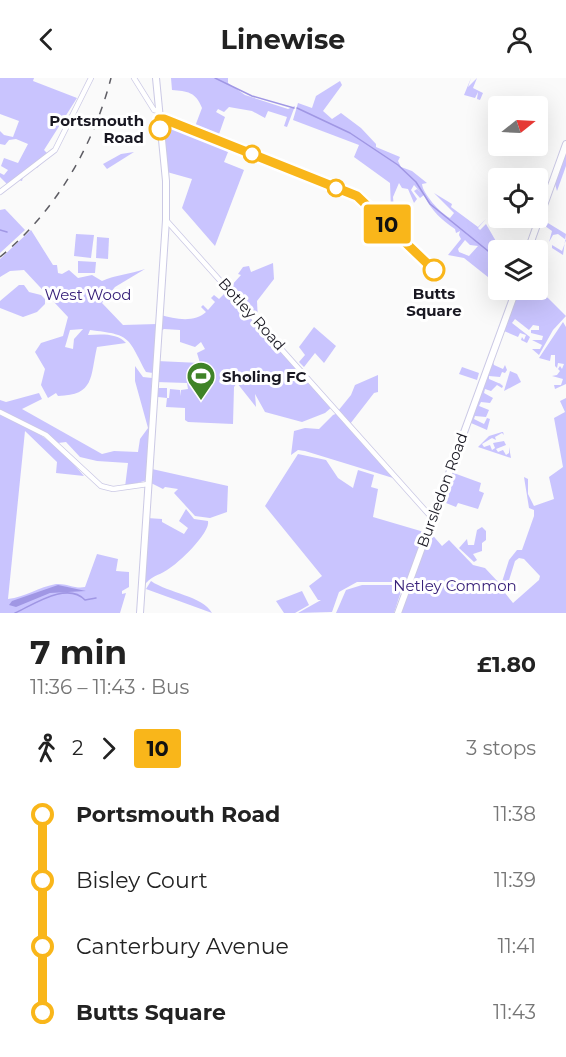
<!DOCTYPE html>
<html lang="en">
<head>
<meta charset="utf-8">
<style>
  :root { --surface:#fff; --page:#f6f6f6; --text:#222; --muted:#767676 }
  body { margin:0; font-family:Montserrat,sans-serif; background:var(--page); color:var(--text); height:100vh; display:flex; flex-direction:column; font-size:22px; white-space:nowrap }
  * { box-sizing:border-box; margin:0 }
  p { font-size:20px; color:var(--muted) }
  .icon { flex:none; width:33px; height:33px; fill:none; stroke:currentColor; stroke-width:2; stroke-linecap:round; stroke-linejoin:round }
  .map { position:relative; height:535px; overflow:hidden }
  .panel { display:flex; flex-direction:column; background:var(--surface); flex:1 }
  .panel>* { flex:none }
  .badge { padding:0 12px; border-radius:4px; font-size:21px; line-height:39px }
  .needle { width:39px; rotate:72deg }
  .tools { position:absolute; left:488px; top:18px; display:grid; gap:12px }
  .tools a { display:grid; place-items:center; width:60px; height:60px; border-radius:6px; background:var(--surface); box-shadow:0 6px 24px #0002; font-size:30px }
  .map>.badge { position:absolute; translate:-50% -50%; box-shadow:0 0 0 3px #fff }
  .legs { display:flex; align-items:center; gap:9px; height:66px; padding:0 30px; font-size:20px }
  .legs p { margin-inline-start:auto }
  .summary { display:flex; align-items:center; justify-content:space-between; height:102px; padding:0 30px }
  h1 { font-size:33px; font-weight:700; line-height:45px }
  ul { padding:0 30px; list-style:none }
  li { display:flex; align-items:center; gap:21px; height:66px; font-size:22px }
  li i { display:grid; place-items:center; width:9px; height:100%; margin:0 8px; background:currentColor }
  li i::after { content:''; width:15px; height:15px; margin:-8px; border:4px solid; border-radius:50%; background:var(--surface) }
  li p { margin-inline-start:auto }
  li:first-child i { background:linear-gradient(#0000 50%,currentColor 0) }
  li:last-child i { background:linear-gradient(currentColor 50%,#0000 0) }
  header { display:flex; justify-content:space-between; align-items:center; height:78px; padding:0 30px; background:var(--surface); font-size:27px; font-weight:700 }
  .map>svg:first-child { display:block }
  .green { fill:#c9c4fe; fill-rule:evenodd }
  .water { fill:#a097e4 }
  .lines { fill:none; stroke-linecap:round; stroke-linejoin:round }
  .stream { stroke:#a097e4; stroke-width:1.5 }
  .secondary-casing { stroke:#cbc9e5; stroke-width:6 }
  .primary-casing { stroke:#cbc9e5; stroke-width:8 }
  .secondary { stroke:#fff; stroke-width:4.5 }
  .primary { stroke:#fff; stroke-width:6 }
  .rail { stroke:#5e5d64; stroke-width:1.5; stroke-dasharray:8 8; stroke-linecap:butt }
  .line-1-casing { stroke:#fff; stroke-width:14 }
  .line-1 { stroke:#f9b61a; stroke-width:9 }
  .stop-1-dot { fill:#fff; stroke:#f9b61a; stroke-width:3 }
  .labels { text-anchor:middle; dominant-baseline:central; stroke-width:6; stroke-linejoin:round; paint-order:stroke }
  .stop-label { font-size:15px; font-weight:bold; fill:#191822; stroke:#fff; text-anchor:end }
  .park-label { font-size:15px; fill:#382179; stroke:#fff }
  .street-label { font-size:15px; fill:#191822; stroke:#fff }
  .poi-label { font-size:15px; font-weight:bold; fill:#191822; stroke:#fff; text-anchor:start }
</style>
</head>
<body>
<header><svg class="icon" aria-label="back" viewBox="0 0 24 24"><path d="M15 5l-7 7 7 7"/></svg>Linewise<svg class="icon" aria-label="person" viewBox="0 0 24 24"><circle cx="12" cy="8" r="4"/><path d="M4 21q1-7 8-7t8 7"/></svg></header>
<div class="map">
<svg width="566" height="535" viewBox="0 0 566 535">
  <rect width="100%" height="100%" fill="#fafafa"/>
  <g class="green">
    <path d="M 0,0 L 34,0 L 33,3 L 77,20 L 44,72 L 49,77 L 37,90 L 35,88 L 21,99 L 23,99 L 22,103 L 16,101 L 7,106 L 0,99 L 0,95 L 4,97 L 8,92 L 1,88 L 4,80 L 18,85 L 28,66 L 16,61 L 9,62 L 5,67 L 0,66 L 0,53 L 4,57 L 13,59 L 19,43 L 0,36 Z"/>
    <path d="M 171,0 L 228,0 L 228,5 L 245,17 L 288,31 L 295,28 L 287,49 L 284,48 L 287,39 L 268,33 L 265,40 L 252,33 L 229,29 L 224,34 L 218,31 L 216,34 L 225,39 L 218,59 L 233,66 L 231,67 L 194,51 L 202,30 C 196,14 187,13 172,12 Z"/>
    <path d="M 471,0 L 468,9 L 477,0 L 473,10 L 483,15 L 480,22 L 477,21 L 478,14 L 475,20 L 464,17 Z"/>
    <path d="M 340,3 L 342,7 L 323,33 L 332,41 L 341,35 L 361,50 L 376,66 L 376,69 L 400,79 L 398,83 L 401,89 L 412,93 L 427,105 L 422,106 C 423,116 440,135 450,140 L 454,135 L 434,115 L 452,126 L 451,129 L 478,149 L 486,141 L 478,150 L 480,152 L 486,146 L 501,172 L 498,172 L 498,207 L 464,180 L 448,177 L 461,161 L 459,157 L 460,153 L 456,155 L 455,151 C 442,142 432,134 424,117 L 420,120 L 414,113 L 417,111 L 421,115 L 414,107 L 411,112 L 417,121 L 414,125 L 408,111 L 402,110 L 399,105 L 393,119 L 394,131 L 391,132 L 390,105 L 354,79 L 359,67 L 293,42 L 298,25 L 312,30 L 316,18 ZM 465,162 L 470,167 L 478,168 L 469,178 L 459,174 L 458,171 Z"/>
    <path d="M 163,44 L 230,69 L 224,84 L 244,92 L 215,168 L 182,130 L 192,101 L 167,94 Z"/>
    <path d="M 566,73 L 566,88 L 557,113 L 555,106 Z"/>
    <path d="M 134,74 L 107,91 L 103,86 L 121,76 Z"/>
    <path d="M 5,131 L 25,152 L 0,175 L 0,132 Z"/>
    <path d="M 543,142 L 566,156 L 563,177 L 552,170 L 552,167 L 562,173 L 566,162 L 558,156 L 553,157 L 549,164 L 552,153 L 541,145 Z"/>
    <path d="M 31,152 L 53,187 L 57,187 L 58,195 L 62,196 L 69,192 L 78,200 L 92,197 L 102,203 C 115,197 130,196 145,191 L 115,209 L 102,225 L 123,247 L 157,246 L 153,295 L 146,294 C 127,258 131,257 90,252 L 88,257 C 101,256 118,255 126,265 L 97,269 C 90,299 95,317 58,318 L 56,315 L 48,320 L 41,307 L 45,291 L 35,274 L 41,265 L 63,258 L 68,239 L 24,192 L 10,193 L 0,199 L 0,181 ZM 83,251 L 74,261 L 73,271 L 65,269 L 70,252 Z"/>
    <path d="M 76,156 L 94,157 L 91,180 L 74,178 Z"/>
    <path d="M 97,159 L 109,160 L 108,181 L 96,180 Z"/>
    <path d="M 78,183 L 96,184 L 95,195 L 78,195 Z"/>
    <path d="M 273,185 L 274,201 L 257,223 L 258,244 L 332,329 L 325,335 L 302,344 L 265,334 L 255,316 L 256,329 L 237,305 L 234,309 L 233,346 L 188,344 L 185,342 L 185,330 L 166,329 L 167,320 L 158,319 L 158,310 L 167,310 L 167,320 L 169,320 L 170,311 L 180,312 L 180,318 L 181,312 L 188,311 L 187,305 L 156,304 L 157,283 L 200,285 L 197,275 L 205,271 L 201,264 L 195,269 L 180,264 L 180,252 L 164,251 L 159,254 L 161,237 C 174,241 195,245 206,234 L 201,229 L 203,227 L 208,232 L 215,224 L 211,220 L 214,217 L 219,221 L 226,214 L 212,197 L 226,208 L 231,208 L 241,197 L 238,196 L 243,189 L 249,188 L 251,194 Z"/>
    <path d="M 19,207 L 24,207 L 29,214 L 41,217 L 45,221 L 45,226 L 37,234 L 23,239 L 0,230 L 0,223 Z"/>
    <path d="M 519,212 L 531,212 L 529,218 L 532,219 L 535,214 L 548,220 L 566,238 L 553,252 L 539,277 L 532,271 L 540,271 L 542,267 L 532,262 L 542,262 L 543,258 L 531,255 L 531,252 L 539,252 L 539,248 L 533,247 L 529,252 L 515,241 L 512,245 L 530,259 L 527,265 L 521,262 L 522,259 L 524,262 L 526,257 L 520,255 L 518,259 L 504,253 Z"/>
    <path d="M 563,244 L 566,249 L 566,306 L 555,311 L 554,307 L 561,307 L 563,301 L 552,298 L 557,297 L 560,293 L 558,291 L 560,288 L 562,291 L 564,286 L 558,285 L 557,290 L 555,288 L 555,277 L 551,277 L 550,283 L 539,280 Z"/>
    <path d="M 314,249 L 336,268 L 324,285 L 315,275 L 304,289 L 299,284 L 305,277 L 299,269 Z"/>
    <path d="M 493,284 L 494,287 L 503,291 L 505,287 L 507,292 L 505,295 L 502,294 L 500,299 L 489,298 L 489,301 L 503,307 L 499,305 L 503,308 L 502,310 L 497,307 L 491,313 L 485,311 L 484,315 L 493,320 L 490,325 L 481,324 L 479,328 L 489,332 L 486,339 L 475,338 L 474,341 L 484,346 L 487,340 L 490,341 L 487,352 L 471,345 Z"/>
    <path d="M 135,288 L 143,299 L 152,300 L 147,402 L 125,409 L 128,385 L 97,383 L 80,379 L 66,364 L 58,365 L 41,352 L 0,332 L 0,322 L 6,324 L 39,315 L 42,321 L 22,331 L 102,376 L 114,373 L 138,374 L 140,361 L 148,350 L 135,303 Z"/>
    <path d="M 462,289 L 479,295 L 477,302 L 459,296 Z"/>
    <path d="M 510,293 L 517,296 L 521,304 L 504,313 Z"/>
    <path d="M 378,297 L 378,314 L 374,315 L 350,346 L 338,333 L 351,317 L 355,307 Z"/>
    <path d="M 566,320 L 566,535 L 401,535 L 429,453 L 442,468 L 449,462 L 473,487 L 485,490 L 501,507 L 509,482 L 517,472 L 522,472 L 534,438 L 534,432 L 529,430 L 524,399 L 528,401 L 528,416 L 534,428 L 554,421 L 549,399 L 563,389 L 554,340 L 565,334 L 560,323 ZM 519,480 L 524,481 L 540,498 L 539,502 L 513,525 L 505,515 L 515,483 Z"/>
    <path d="M 338,335 L 393,399 L 393,400 L 305,373 L 298,372 L 291,377 L 294,353 L 305,350 L 319,351 L 333,337 Z"/>
    <path d="M 0,336 C 40,355 55,363 84,398 L 56,395 L 57,384 L 25,353 L 8,521 C 25,519 39,509 56,506 C 66,505 75,511 85,509 L 97,476 L 118,481 L 116,493 L 129,494 L 129,509 L 122,513 L 122,516 L 126,515 L 120,535 L 0,535 Z"/>
    <path d="M 502,354 L 503,354 L 504,357 L 502,355 L 495,359 L 496,362 L 492,360 L 482,366 L 484,369 L 490,367 L 492,372 L 495,370 L 493,365 L 504,363 L 506,367 L 496,371 L 498,374 L 503,372 L 506,377 L 509,375 L 509,369 L 511,380 L 478,369 L 489,358 Z"/>
    <path d="M 298,376 L 326,382 L 338,400 L 353,410 L 358,392 L 374,397 L 371,409 L 378,411 L 373,439 L 424,454 L 407,504 L 357,504 L 339,514 L 332,534 L 298,535 L 321,522 L 318,522 L 309,508 L 322,498 L 265,428 Z"/>
    <path d="M 152,391 L 228,408 L 227,434 L 210,440 L 195,438 L 174,415 L 178,411 L 165,409 L 163,411 L 151,405 Z"/>
    <path d="M 451,394 L 481,405 L 479,413 L 484,415 L 478,431 L 458,425 L 456,429 L 441,423 Z"/>
    <path d="M 186,431 L 194,441 L 208,443 C 211,454 178,486 167,492 C 158,498 150,498 144,508 L 147,440 L 162,441 L 162,444 L 184,456 L 188,450 L 179,443 Z"/>
    <path d="M 482,449 L 486,453 L 486,462 L 482,465 L 482,473 L 473,476 L 477,482 L 474,484 L 459,470 L 467,461 L 468,467 L 474,467 L 477,452 Z"/>
    <path d="M 151,503 C 168,515 203,518 212,535 L 146,511 Z"/>
    <path d="M 362,507 L 403,507 L 394,535 L 336,535 L 346,512 Z"/>
    <path d="M 302,513 L 309,527 L 295,535 L 284,535 L 276,523 Z"/>
  </g>
  <path class="water" d="M 58,507 L 86,513 L 50,515 L 16,529 L 9,527 L 12,523 Z"/>
  <g class="lines">
    <g class="stream">
      <path d="M 215,0 L 252,18 L 294,30"/>
      <path d="M 297,30 L 350,55 L 398,87 L 416,104 L 430,126 L 498,181"/>
      <path d="M 0,152 L 7,154"/>
      <path d="M 15,535 C 33,527 67,503 85,522 L 96,520"/>
    </g>
    <g class="secondary-casing">
      <g id="secondary">
        <path d="M 134,0 L 154,32 L 158,33"/>
        <path d="M 0,114 L 55,72 L 91,0"/>
        <path d="M 166,142 L 432,440"/>
        <path d="M 0,334 L 46,357 L 101,408 L 113,411 L 148,406"/>
      </g>
    </g>
    <g class="primary-casing">
      <g id="primary">
        <path d="M 528,172 L 566,66"/>
        <path d="M 140,535 L 166,142 L 166,103 L 156,0"/>
        <path d="M 398,535 L 516,212"/>
      </g>
    </g>
    <use href="#secondary" class="secondary"/>
    <use href="#primary" class="primary"/>
    <path class="rail" d="M 0,179 C 55,134 93,69 111,0"/>
  </g>
  <g class="lines">
    <g class="line-1-casing">
      <path id="line-1" d="M 160,51 L 159,41 L 164,41 L 357,118 L 434,192"/>
    </g>
    <use href="#line-1" class="line-1"/>
  </g>
  <defs>
    <g id="stadium-pin" transform="scale(1.5)"><path d="M0 17L-7.5 6A9.5 9.5 0 1 1 7.5 6Z" fill="#3f8327" stroke="#fff"/><path d="M0-5a6.5 5 0 1 0 0 10a6.5 5 0 1 0 0-10ZM-3.5-1.8h7v3.6h-7Z" fill="#fff"/></g>
  </defs>
  <g fill-rule="evenodd">
    <use href="#stadium-pin" x="201" y="298"/>
  </g>
  <g class="stop-1-dot">
    <circle cx="160" cy="51" r="10"/>
    <circle cx="252" cy="76" r="8"/>
    <circle cx="336" cy="110" r="8"/>
    <circle cx="434" cy="192" r="10"/>
  </g>
  <g class="labels">
    <g class="stop-label">
      <text x="144" y="42">Portsmouth<tspan x="144" dy="17">Road</tspan></text>
      <text x="434" y="215" text-anchor="middle">Butts<tspan x="434" dy="17">Square</tspan></text>
    </g>
    <g class="park-label">
      <text x="88" y="216">West Wood</text>
      <text x="455" y="507">Netley Common</text>
    </g>
    <g class="street-label">
      <text transform="translate(252 236) rotate(48)">Botley Road</text>
      <text transform="translate(442 412) rotate(-70)">Bursledon Road</text>
    </g>
    <g class="poi-label">
      <text x="222" y="298">Sholing FC</text>
    </g>
  </g>
</svg>
<div class="tools">
<a><svg class="needle" viewBox="-14 -14 28 28"><path d="M0-13l5 13h-10z" fill="#e53935"/><path d="M0 13l5-13h-10z" fill="#767676"/></svg></a>
<a><svg class="icon" aria-label="locate" viewBox="0 0 24 24"><circle cx="12" cy="12" r="6"/><path d="M12 2v4M12 18v4M2 12h4M18 12h4"/></svg></a>
<a><svg class="icon" aria-label="layers" viewBox="0 0 24 24"><path d="M12 4l9 5-9 5-9-5zM3 14l9 5 9-5"/></svg></a>
</div>
<b class="badge" style="left:387px;top:146px;background:#f9b61a;color:#111">10</b>
</div>
<section class="panel">
<div class="summary"><div><h1>7 min</h1><p>11:36 – 11:43 · Bus</p></div><b>£1.80</b></div>
<div class="legs"><svg class="icon" aria-label="walk" viewBox="0 0 24 24"><circle cx="13" cy="4" r="2"/><path d="M13 8l-2 6 4 7M11 14l-3 7M7 12l3-4h3l4 4"/></svg>2<svg class="icon" aria-label="forward" viewBox="0 0 24 24"><path d="M9 5l7 7-7 7"/></svg><b class="badge" style="background:#f9b61a;color:#111">10</b><p>3 stops</p></div>
<ul>
<li><i style="color:#f9b61a"></i><b>Portsmouth Road</b><p>11:38</p></li>
<li><i style="color:#f9b61a"></i><span>Bisley Court</span><p>11:39</p></li>
<li><i style="color:#f9b61a"></i><span>Canterbury Avenue</span><p>11:41</p></li>
<li><i style="color:#f9b61a"></i><b>Butts Square</b><p>11:43</p></li>
</ul>
</section>
</body>
</html>
